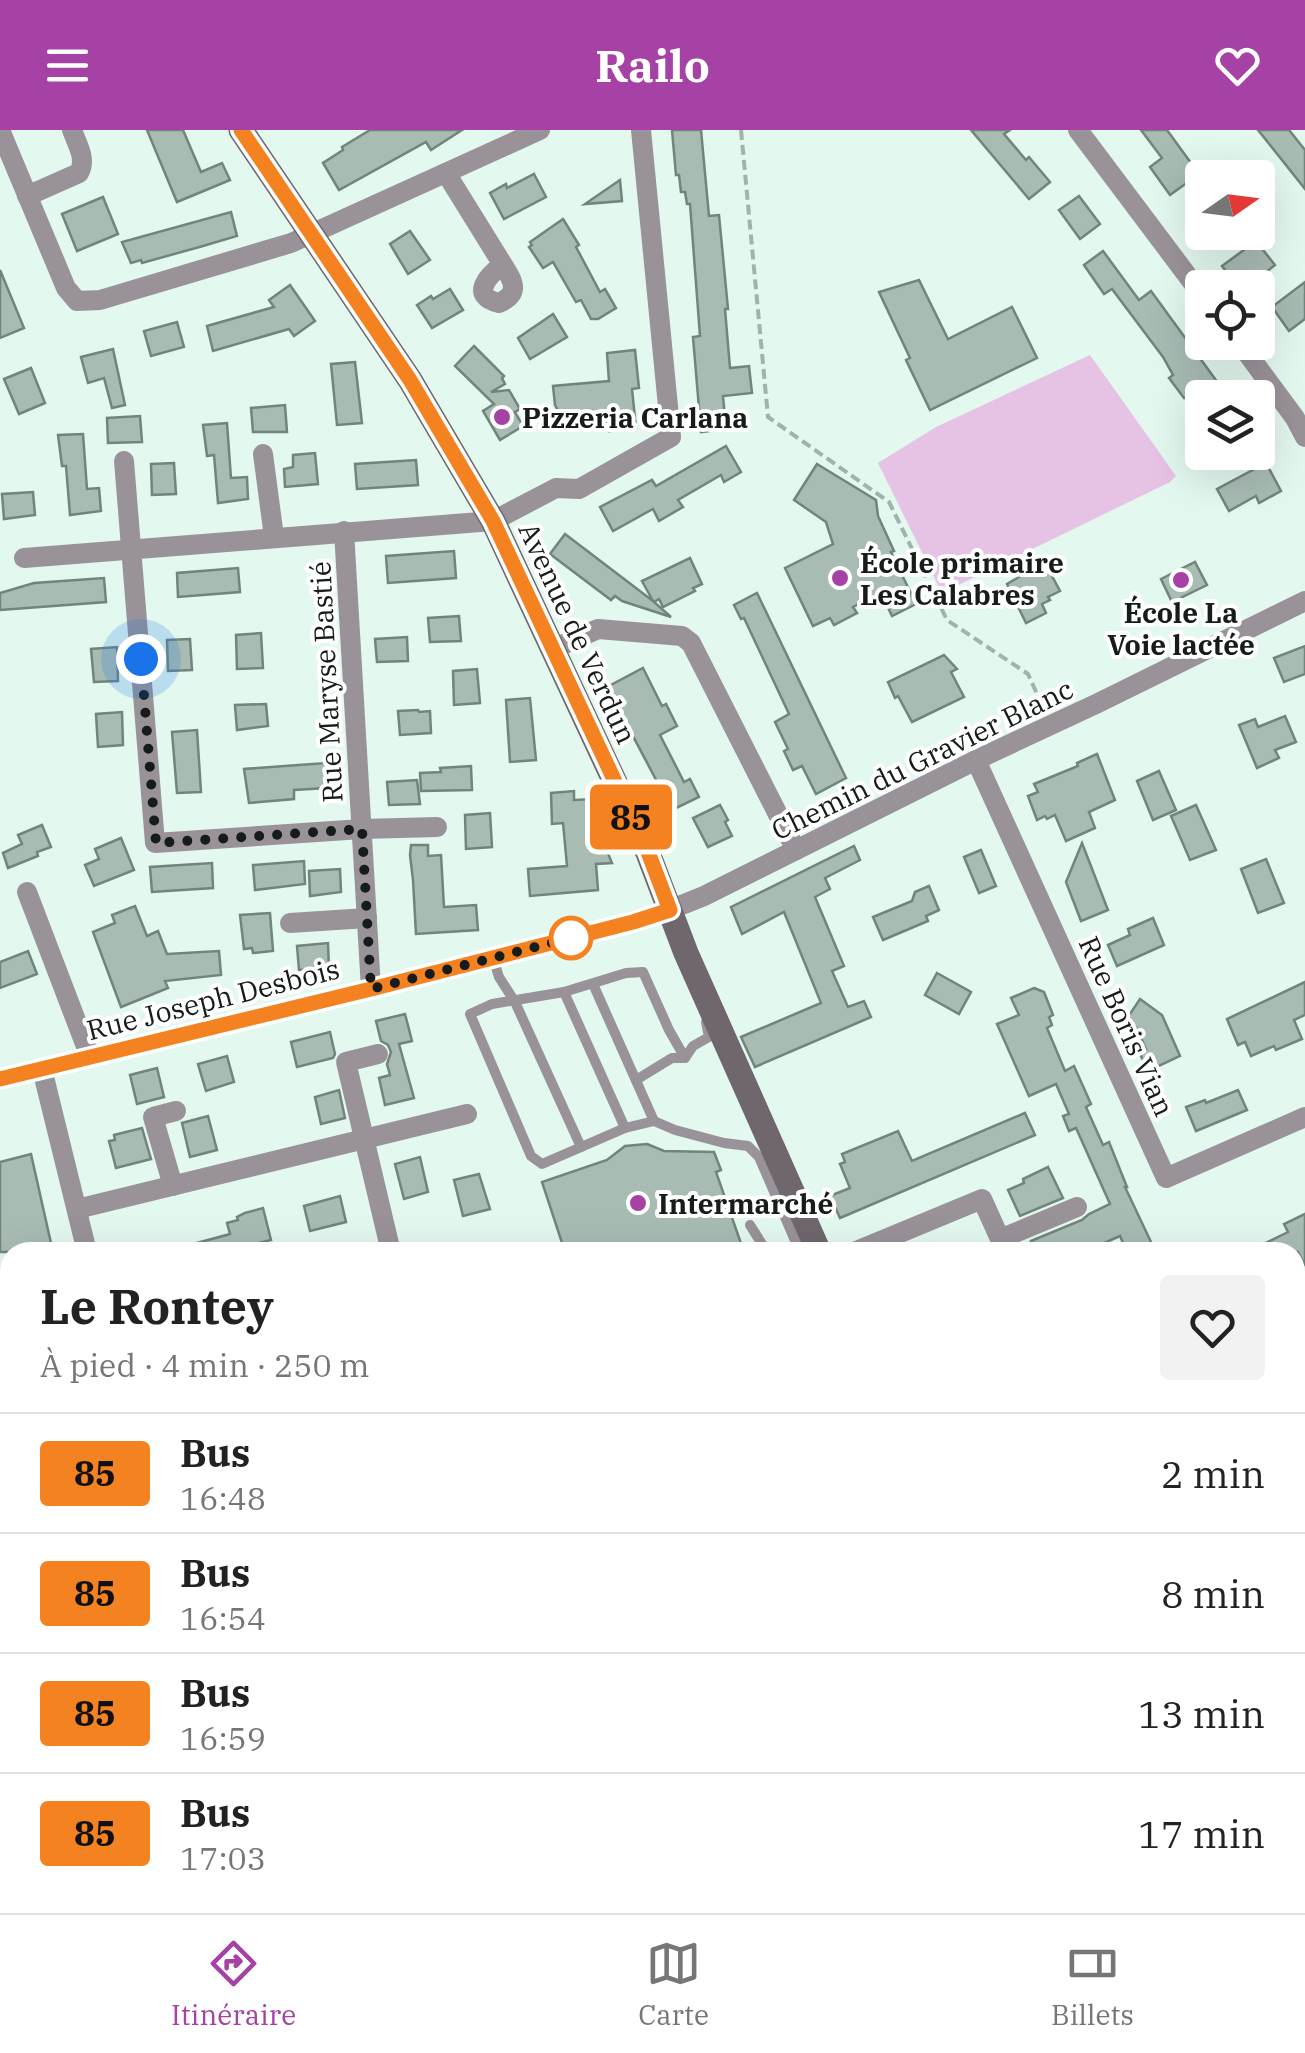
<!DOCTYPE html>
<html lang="fr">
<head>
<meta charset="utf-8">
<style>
  :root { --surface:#fff; --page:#f2f2f2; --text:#222; --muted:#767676; --line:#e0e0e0; --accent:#a641a5 }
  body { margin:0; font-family:"IBM Plex Serif",serif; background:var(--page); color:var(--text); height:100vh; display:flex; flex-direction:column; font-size:38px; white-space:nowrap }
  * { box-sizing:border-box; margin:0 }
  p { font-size:32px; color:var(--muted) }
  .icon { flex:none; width:55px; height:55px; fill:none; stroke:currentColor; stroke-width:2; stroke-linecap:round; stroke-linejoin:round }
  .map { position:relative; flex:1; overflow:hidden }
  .panel { position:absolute; left:0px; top:1112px; width:1305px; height:672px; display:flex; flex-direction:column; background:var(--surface); border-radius:30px 30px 0 0; box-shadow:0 10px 40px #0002 }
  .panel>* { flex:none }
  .badge { padding:0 20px; border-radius:8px; font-size:35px; line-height:65px }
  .needle { width:65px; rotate:76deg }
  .buttons { position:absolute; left:1185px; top:30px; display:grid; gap:20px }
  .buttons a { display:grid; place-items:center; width:90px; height:90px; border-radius:10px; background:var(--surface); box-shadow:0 10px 40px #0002; font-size:50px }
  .you { position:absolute; width:50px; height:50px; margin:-25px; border:8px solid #fff; border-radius:50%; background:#1a73e8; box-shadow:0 0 0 15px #1a73e833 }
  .map>.badge { position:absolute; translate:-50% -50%; box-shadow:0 0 0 5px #fff }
  .round { display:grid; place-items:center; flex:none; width:105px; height:105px; border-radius:10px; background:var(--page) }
  .overview { display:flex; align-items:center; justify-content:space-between; height:170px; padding:0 40px }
  h1 { font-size:48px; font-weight:700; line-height:75px }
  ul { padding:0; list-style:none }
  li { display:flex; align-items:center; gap:30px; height:120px; padding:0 40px; border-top:2px solid var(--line) }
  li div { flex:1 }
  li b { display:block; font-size:38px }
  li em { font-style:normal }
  li .badge { min-width:110px; font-weight:700; text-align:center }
  header { display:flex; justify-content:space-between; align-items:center; height:130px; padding:0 40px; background:var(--accent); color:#fff; font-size:45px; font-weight:700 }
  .menu { display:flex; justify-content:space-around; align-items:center; height:140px; border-top:2px solid var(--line); background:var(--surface); font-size:28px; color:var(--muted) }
  .menu a { display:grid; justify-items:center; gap:5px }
  .menu .active { color:var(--accent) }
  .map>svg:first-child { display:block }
  .green { fill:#e6c3e4 }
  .building { fill:#a8bcb4; stroke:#71857d; stroke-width:2.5 }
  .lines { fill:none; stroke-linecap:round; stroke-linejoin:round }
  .path { stroke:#a2b3ab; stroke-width:4; stroke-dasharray:10 5; stroke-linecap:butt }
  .service { stroke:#999399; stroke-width:10 }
  .minor { stroke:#999399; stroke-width:20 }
  .secondary { stroke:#6f666e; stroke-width:25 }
  .line-casing { stroke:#fff; stroke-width:22 }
  .line { stroke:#f58220; stroke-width:15 }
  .walk { stroke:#151c19; stroke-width:10; stroke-dasharray:0 18 }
  .poi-dot { fill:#a641a5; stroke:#fff; stroke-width:4 }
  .stop-dot { fill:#fff; stroke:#f58220; stroke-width:5 }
  .labels { text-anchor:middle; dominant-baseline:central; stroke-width:8; stroke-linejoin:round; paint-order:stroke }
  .poi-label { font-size:28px; font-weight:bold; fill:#151c19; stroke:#fff; text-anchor:start }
  .street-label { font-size:28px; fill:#151c19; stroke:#fff }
</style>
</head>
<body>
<header><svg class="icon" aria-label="menu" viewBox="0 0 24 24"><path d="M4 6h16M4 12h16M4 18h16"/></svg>Railo<svg class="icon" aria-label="heart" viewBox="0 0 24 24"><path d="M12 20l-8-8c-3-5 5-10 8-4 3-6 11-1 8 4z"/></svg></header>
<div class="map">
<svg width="1305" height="1783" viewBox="0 0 1305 1783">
  <rect width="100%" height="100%" fill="#e3f8ef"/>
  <path class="green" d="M 1090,225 L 1176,346 L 1170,352 L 942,463 L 878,333 L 936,297 Z"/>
  <g class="building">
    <path d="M 147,0 L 183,0 L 201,42 L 222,33 L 230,50 L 177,72 Z"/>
    <path d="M 370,0 L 462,0 L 431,20 L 426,12 L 339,60 L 323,33 L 343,20 L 342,17 Z"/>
    <path d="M 672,0 L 701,0 L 709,86 L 719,85 L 728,179 L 725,179 L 730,238 L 749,236 L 752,263 L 723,266 L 726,299 L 701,302 L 693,207 L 700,206 L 690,74 L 687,74 L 685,62 L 681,62 L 679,45 L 676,45 Z"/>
    <path d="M 971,0 L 1010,0 L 1004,4 L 1026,30 L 1029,27 L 1050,52 L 1029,69 Z"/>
    <path d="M 1141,0 L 1167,0 L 1199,44 L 1170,65 L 1150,37 L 1162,28 Z"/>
    <path d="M 1258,0 L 1289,0 L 1305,20 L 1305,59 Z"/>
    <path d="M 534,44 L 546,67 L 504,89 L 490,63 L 506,54 L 507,58 Z"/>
    <path d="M 620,50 L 622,71 L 585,74 Z"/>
    <path d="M 1079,66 L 1100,94 L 1080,109 L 1059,80 Z"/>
    <path d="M 103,67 L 118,104 L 77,121 L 62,84 Z"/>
    <path d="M 231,82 L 237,106 L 203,116 L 142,133 L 141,130 L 131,133 L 122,112 Z"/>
    <path d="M 563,89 L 579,115 L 576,117 L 600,162 L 605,159 L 616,178 L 598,189 L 591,189 L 581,170 L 576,172 L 553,132 L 543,138 L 529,117 L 532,115 L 530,112 Z"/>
    <path d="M 410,101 L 430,130 L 408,144 L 390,114 Z"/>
    <path d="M 1256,111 L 1275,135 L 1246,158 L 1239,158 L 1222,136 Z"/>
    <path d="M 1103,121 L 1139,170 L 1151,161 L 1229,268 L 1184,268 L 1169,248 L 1173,245 L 1163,227 L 1112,159 L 1104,164 L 1084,135 Z"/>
    <path d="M 0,140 L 24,198 L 0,208 Z"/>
    <path d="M 919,150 L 948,209 L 1012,177 L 1037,228 L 930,280 L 906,230 L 910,228 L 879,162 Z"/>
    <path d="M 1305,152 L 1305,189 L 1289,201 L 1272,177 Z"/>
    <path d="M 290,155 L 315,191 L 294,206 L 289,199 L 213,221 L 207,196 L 274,177 L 269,170 Z"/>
    <path d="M 450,159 L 463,180 L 432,198 L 417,175 L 431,166 L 433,169 Z"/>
    <path d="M 553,184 L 567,207 L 530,229 L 518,208 Z"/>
    <path d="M 177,192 L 184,217 L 151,226 L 144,201 Z"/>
    <path d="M 474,216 L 504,246 L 502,248 L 505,254 L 491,262 L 509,260 L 520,279 L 515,282 L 523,296 L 500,310 L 483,281 L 494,274 L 455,236 Z"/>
    <path d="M 113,219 L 125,275 L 112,278 L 104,248 L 88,253 L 81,227 Z"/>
    <path d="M 635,220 L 639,258 L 632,259 L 636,298 L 609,301 L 609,293 L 567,297 L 555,275 L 553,256 L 609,251 L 607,223 Z"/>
    <path d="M 355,232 L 362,293 L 337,295 L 331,234 Z"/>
    <path d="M 31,238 L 45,273 L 19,284 L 4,249 Z"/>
    <path d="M 285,275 L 287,302 L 253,302 L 251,278 Z"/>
    <path d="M 140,286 L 142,312 L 108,313 L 107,288 Z"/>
    <path d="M 227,293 L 231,348 L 247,347 L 248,369 L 218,373 L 214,325 L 207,326 L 203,295 Z"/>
    <path d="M 83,304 L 87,359 L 99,358 L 101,381 L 70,385 L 66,336 L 62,336 L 58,305 Z"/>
    <path d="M 726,316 L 741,342 L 724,352 L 721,345 L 678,370 L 683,377 L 659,391 L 653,379 L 613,401 L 600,377 L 652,350 L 656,356 Z"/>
    <path d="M 315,323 L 318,354 L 285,357 L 284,339 L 293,337 L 293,325 Z"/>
    <path d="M 416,330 L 418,355 L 357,359 L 355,334 Z"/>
    <path d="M 174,333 L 176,364 L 152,365 L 151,334 Z"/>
    <path d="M 1266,333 L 1281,361 L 1259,373 L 1256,366 L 1229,381 L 1217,359 Z"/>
    <path d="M 817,334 L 876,370 L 878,386 L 894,421 L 891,422 L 916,474 L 892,486 L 881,463 L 853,477 L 857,483 L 834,495 L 830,488 L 813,496 L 785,438 L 833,414 L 826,392 L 794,370 Z"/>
    <path d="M 33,362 L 35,385 L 4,389 L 2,364 Z"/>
    <path d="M 565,404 L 653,471 L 642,451 L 690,428 L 702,454 L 693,458 L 695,461 L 663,477 L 659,469 L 654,472 L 671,487 L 622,471 L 615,466 L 611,470 L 550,424 Z"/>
    <path d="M 454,421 L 456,448 L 388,453 L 386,426 Z"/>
    <path d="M 1195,432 L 1207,455 L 1172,472 L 1161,449 Z"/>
    <path d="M 1046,435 L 1060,461 L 1048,467 L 1050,470 L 1042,474 L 1046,483 L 1026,493 L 1007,454 L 1038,436 L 1039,438 Z"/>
    <path d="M 238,438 L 240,462 L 178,467 L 177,443 Z"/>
    <path d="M 104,448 L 106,472 L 0,480 L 0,463 L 34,453 Z"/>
    <path d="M 757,463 L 846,648 L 816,664 L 802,636 L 793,640 L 784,621 L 788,619 L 775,592 L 789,584 L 744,488 L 741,489 L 734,475 Z"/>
    <path d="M 459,486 L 461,511 L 430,512 L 428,488 Z"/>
    <path d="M 261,503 L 263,538 L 237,539 L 236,505 Z"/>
    <path d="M 407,507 L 408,531 L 377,532 L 375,509 Z"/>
    <path d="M 190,509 L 192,540 L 168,541 L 167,510 Z"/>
    <path d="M 1305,516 L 1305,544 L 1284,552 L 1274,528 Z"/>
    <path d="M 117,517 L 118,551 L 94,552 L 91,519 Z"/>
    <path d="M 944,525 L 957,539 L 951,542 L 964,567 L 912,592 L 898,566 L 895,568 L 888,552 Z"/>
    <path d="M 643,538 L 662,576 L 666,574 L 677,596 L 660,605 L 684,652 L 690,649 L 699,667 L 672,680 L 607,557 Z"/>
    <path d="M 477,539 L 480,573 L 454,575 L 453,541 Z"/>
    <path d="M 530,568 L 536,630 L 510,632 L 506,570 Z"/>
    <path d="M 266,574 L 268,596 L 237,600 L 235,575 Z"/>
    <path d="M 418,580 L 419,582 L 430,581 L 431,603 L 400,605 L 398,581 Z"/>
    <path d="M 122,582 L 123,615 L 98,617 L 96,584 Z"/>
    <path d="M 1285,586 L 1296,612 L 1275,620 L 1279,628 L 1257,638 L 1239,595 L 1255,589 L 1258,597 Z"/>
    <path d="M 197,600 L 201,662 L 177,663 L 172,602 Z"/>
    <path d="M 1097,624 L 1115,670 L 1089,682 L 1095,698 L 1066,711 L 1055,685 L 1047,689 L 1045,686 L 1037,690 L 1028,666 L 1038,662 L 1034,654 L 1078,636 L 1077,633 Z"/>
    <path d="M 326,633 L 327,658 L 294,660 L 294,669 L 249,673 L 244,639 Z"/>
    <path d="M 471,636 L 472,660 L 421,661 L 420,643 L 441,642 L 440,638 Z"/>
    <path d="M 1159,641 L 1176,680 L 1153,690 L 1137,651 Z"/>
    <path d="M 417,650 L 420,674 L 389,675 L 387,652 Z"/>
    <path d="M 574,661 L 574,670 L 596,669 L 598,699 L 612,733 L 596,734 L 598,760 L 530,766 L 528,739 L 567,736 L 563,693 L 552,694 L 551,663 Z"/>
    <path d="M 720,675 L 728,690 L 725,692 L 732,706 L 708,717 L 693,688 Z"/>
    <path d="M 1196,675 L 1216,720 L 1190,730 L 1171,686 Z"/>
    <path d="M 490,683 L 492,717 L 466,719 L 465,685 Z"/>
    <path d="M 42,695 L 51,717 L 37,722 L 38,726 L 8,738 L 3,723 L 22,714 L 18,705 Z"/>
    <path d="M 121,708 L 134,740 L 94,756 L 85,735 L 99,729 L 95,719 Z"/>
    <path d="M 1082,713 L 1108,780 L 1081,791 L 1066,752 Z"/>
    <path d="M 411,715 L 428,715 L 428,726 L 441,725 L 444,777 L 476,775 L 478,800 L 416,804 L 413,750 L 410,725 Z"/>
    <path d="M 854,716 L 860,730 L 825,748 L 830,759 L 815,767 L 844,836 L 832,841 L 848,877 L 864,871 L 871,887 L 755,937 L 741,907 L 821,873 L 784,782 L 742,804 L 731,777 Z"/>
    <path d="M 981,720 L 996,756 L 979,763 L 964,727 Z"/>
    <path d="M 1266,729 L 1284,773 L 1258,783 L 1241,739 Z"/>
    <path d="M 304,731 L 305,754 L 255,760 L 253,735 Z"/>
    <path d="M 212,733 L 213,758 L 152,762 L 150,737 Z"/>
    <path d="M 340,739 L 341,762 L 310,766 L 309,741 Z"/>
    <path d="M 929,756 L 939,780 L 926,786 L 928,791 L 883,810 L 873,787 L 912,771 L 915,762 Z"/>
    <path d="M 135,776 L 147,806 L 158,801 L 167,824 L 219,821 L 221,845 L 165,851 L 168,858 L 121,877 L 93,802 L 115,793 L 112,785 Z"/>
    <path d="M 270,783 L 273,821 L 253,823 L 252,818 L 244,819 L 240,785 Z"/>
    <path d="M 1153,788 L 1164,815 L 1117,836 L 1108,815 L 1130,805 L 1128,799 Z"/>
    <path d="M 328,813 L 329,838 L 299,840 L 297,816 Z"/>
    <path d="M 28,821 L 37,844 L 0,858 L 0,832 Z"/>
    <path d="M 937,843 L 971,862 L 959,884 L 925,865 Z"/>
    <path d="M 1305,852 L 1305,885 L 1294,890 L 1302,909 L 1276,920 L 1274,916 L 1251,926 L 1245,912 L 1238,915 L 1227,889 Z"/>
    <path d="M 1034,858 L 1044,862 L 1053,885 L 1049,887 L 1052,895 L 1047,898 L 1065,941 L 1074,936 L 1091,974 L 1086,977 L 1103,1015 L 1109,1012 L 1127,1057 L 1125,1057 L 1152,1114 L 1133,1122 L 1127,1122 L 1120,1106 L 1084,1122 L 1036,1122 L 1031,1111 L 1082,1090 L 1089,1084 L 1110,1074 L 1076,998 L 1069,1001 L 1063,986 L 1069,984 L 1056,954 L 1029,966 L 997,894 L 1019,885 L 1011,868 Z"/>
    <path d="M 1140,869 L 1162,885 L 1180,926 L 1148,941 L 1139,922 L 1146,919 L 1136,897 L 1126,890 Z"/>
    <path d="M 405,884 L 412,911 L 399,914 L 414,968 L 385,975 L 379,948 L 390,945 L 387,934 L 391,922 L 388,915 L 381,911 L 376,891 Z"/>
    <path d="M 330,902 L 335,924 L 333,928 L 297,937 L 291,912 Z"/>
    <path d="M 227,926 L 234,952 L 206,961 L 198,934 Z"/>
    <path d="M 157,938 L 164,967 L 137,974 L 130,945 Z"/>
    <path d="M 339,960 L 345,988 L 321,994 L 315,967 Z"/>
    <path d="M 1238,960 L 1247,980 L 1196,1001 L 1186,977 L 1205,970 L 1206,973 Z"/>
    <path d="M 1025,983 L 1035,1005 L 840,1088 L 830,1066 L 850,1058 L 840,1034 L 845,1032 L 842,1024 L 898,1001 L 912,1031 Z"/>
    <path d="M 208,986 L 217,1020 L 190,1027 L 182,993 Z"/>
    <path d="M 142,998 L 151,1029 L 116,1038 L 109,1011 L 115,1010 L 114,1005 Z"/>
    <path d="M 647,1014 L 664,1021 L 714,1022 L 721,1040 L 716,1042 L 744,1122 L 565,1122 L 542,1052 L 607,1030 L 625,1016 Z"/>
    <path d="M 31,1024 L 53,1122 L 0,1122 L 0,1032 Z"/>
    <path d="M 420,1027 L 428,1062 L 404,1069 L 395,1034 Z"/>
    <path d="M 1048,1037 L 1063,1068 L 1020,1086 L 1008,1060 L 1024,1053 L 1023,1049 Z"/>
    <path d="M 479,1044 L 490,1079 L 463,1086 L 454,1050 Z"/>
    <path d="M 340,1066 L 346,1092 L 310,1101 L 304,1076 Z"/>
    <path d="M 263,1078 L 271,1110 L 221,1122 L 182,1122 L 182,1117 L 230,1104 L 227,1093 L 238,1090 L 237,1087 L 245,1083 Z"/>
    <path d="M 1305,1084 L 1305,1136 L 1298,1122 L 1247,1122 L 1288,1102 L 1284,1094 Z"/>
  </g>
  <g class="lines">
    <g class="path">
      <path d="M 741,0 L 768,287 L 889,372 L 947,490 L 1028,544 L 1042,575"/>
      <path d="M 0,1761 L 5,1783"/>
    </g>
    <g class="service">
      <path d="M 493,828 L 499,847 L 515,872 L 581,1017"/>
      <path d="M 593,854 L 654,991 L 675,1000 L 724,1013 L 748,1016 L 759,1027 L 800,1122"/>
      <path d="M 564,862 L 625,998"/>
      <path d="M 636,950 L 672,928 L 685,928 L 693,916 L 709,907 L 706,892"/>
      <path d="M 654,991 L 625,998 L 542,1034 L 531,1026 L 470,884 L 492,874 L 564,862 L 626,843 L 643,842 L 669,900 L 685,928"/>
      <path d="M 750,1095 L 767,1122"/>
    </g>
    <g class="minor">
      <path d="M 0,0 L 66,158 L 77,171 L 100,170 L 291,113 L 540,0"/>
      <path d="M 1078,0 L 1202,165"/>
      <path d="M 446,43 L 503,135 C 513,151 521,163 499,173 C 469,166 488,145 503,135"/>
      <path d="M 27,66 L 79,43 C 87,29 77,14 72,0"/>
      <path d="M 1239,212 L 1295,288 L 1305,307"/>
      <path d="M 263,324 L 274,407"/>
      <path d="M 124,331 L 155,713 L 362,699 L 437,697"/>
      <path d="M 344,401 L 371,859"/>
      <path d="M 24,428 L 493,391 L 556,358 L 579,359 L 671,307 L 641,0"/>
      <path d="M 553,519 L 598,499 L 682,506 L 691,513 L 796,720"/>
      <path d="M 976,630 L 1166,1048 L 1305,987"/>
      <path d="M 27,762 L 90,927"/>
      <path d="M 290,793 L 367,788"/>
      <path d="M 378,924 L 346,932 L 391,1122"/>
      <path d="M 42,939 L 87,1122"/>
      <path d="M 0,949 C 162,910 325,871 486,829 C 560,809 634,796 704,766 L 976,630 L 1096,574 L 1305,471"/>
      <path d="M 173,1056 L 153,987 L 176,981"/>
      <path d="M 77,1079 L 467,984"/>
      <path d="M 1000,1109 L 1077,1077"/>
      <path d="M 854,1122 L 982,1069 L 1006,1122"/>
      <path d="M 1295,1582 L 1305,1610"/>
      <path d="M 146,1775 L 148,1783"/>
      <path d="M 300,1775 L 302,1783"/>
      <path d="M 609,1775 L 611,1783"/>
      <path d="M 802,1783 L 836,1775"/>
    </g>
    <g class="secondary">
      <path d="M 241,0 L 410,250 L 493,391 L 648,723 L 686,823 L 819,1122"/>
      <path d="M 1183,1775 L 1189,1783"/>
    </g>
  </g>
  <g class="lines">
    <g class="line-casing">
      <path id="line" d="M 0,949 L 371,859 L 633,792 L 670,780 L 648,722 L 493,391 L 410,250 L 241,0"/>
    </g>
    <use href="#line" class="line"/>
    <path class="walk" d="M 141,529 L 156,713 L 362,699 L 371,859 L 571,808"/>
  </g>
  <g class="poi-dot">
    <circle cx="502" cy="287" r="10"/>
    <circle cx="840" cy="448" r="10"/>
    <circle cx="1181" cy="450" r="10"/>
    <circle cx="638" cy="1073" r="10"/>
  </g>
  <circle class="stop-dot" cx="571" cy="808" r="20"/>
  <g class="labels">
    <g class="poi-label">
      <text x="522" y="287">Pizzeria Carlana</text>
      <text x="860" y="432">École primaire<tspan x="860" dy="32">Les Calabres</tspan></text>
      <text x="1181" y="482" text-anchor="middle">École La<tspan x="1181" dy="32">Voie lactée</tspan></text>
      <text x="658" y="1073">Intermarché</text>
    </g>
    <g class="street-label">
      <text transform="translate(578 503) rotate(65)">Avenue de Verdun</text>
      <text transform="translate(326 552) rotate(-93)">Rue Maryse Bastié</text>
      <text transform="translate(922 629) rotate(-26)">Chemin du Gravier Blanc</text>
      <text transform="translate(213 869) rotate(-14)">Rue Joseph Desbois</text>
      <text transform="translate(1127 896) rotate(66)">Rue Boris Vian</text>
    </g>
  </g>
</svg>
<div class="buttons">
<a><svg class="needle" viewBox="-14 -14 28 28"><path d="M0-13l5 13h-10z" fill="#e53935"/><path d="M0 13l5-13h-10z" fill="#767676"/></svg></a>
<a><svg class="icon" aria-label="locate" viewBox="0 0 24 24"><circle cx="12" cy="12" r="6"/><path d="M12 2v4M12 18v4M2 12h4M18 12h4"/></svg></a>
<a><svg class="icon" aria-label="layers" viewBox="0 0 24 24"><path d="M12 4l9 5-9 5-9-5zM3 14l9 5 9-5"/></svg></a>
</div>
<div class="you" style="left:141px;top:529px"></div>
<b class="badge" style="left:631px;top:687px;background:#f58220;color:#111">85</b>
<section class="panel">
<div class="overview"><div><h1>Le Rontey</h1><p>À pied · 4 min · 250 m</p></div><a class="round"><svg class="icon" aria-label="heart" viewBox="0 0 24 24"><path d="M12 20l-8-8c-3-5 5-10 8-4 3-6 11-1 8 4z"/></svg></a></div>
<ul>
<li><span class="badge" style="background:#f58220;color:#111">85</span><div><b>Bus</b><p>16:48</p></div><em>2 min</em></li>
<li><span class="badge" style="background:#f58220;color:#111">85</span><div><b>Bus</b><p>16:54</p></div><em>8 min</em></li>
<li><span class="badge" style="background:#f58220;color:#111">85</span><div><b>Bus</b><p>16:59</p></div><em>13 min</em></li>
<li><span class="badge" style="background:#f58220;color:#111">85</span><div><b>Bus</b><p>17:03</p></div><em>17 min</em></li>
</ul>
</section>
</div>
<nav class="menu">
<a class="active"><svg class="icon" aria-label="directions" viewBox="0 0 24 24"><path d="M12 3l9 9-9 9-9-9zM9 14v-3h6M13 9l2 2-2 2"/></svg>Itinéraire</a>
<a><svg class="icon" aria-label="map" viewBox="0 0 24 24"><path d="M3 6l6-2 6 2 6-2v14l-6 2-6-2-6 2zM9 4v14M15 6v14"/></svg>Carte</a>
<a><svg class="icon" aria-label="tickets" viewBox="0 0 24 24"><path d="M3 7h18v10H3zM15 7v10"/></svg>Billets</a>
</nav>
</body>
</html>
